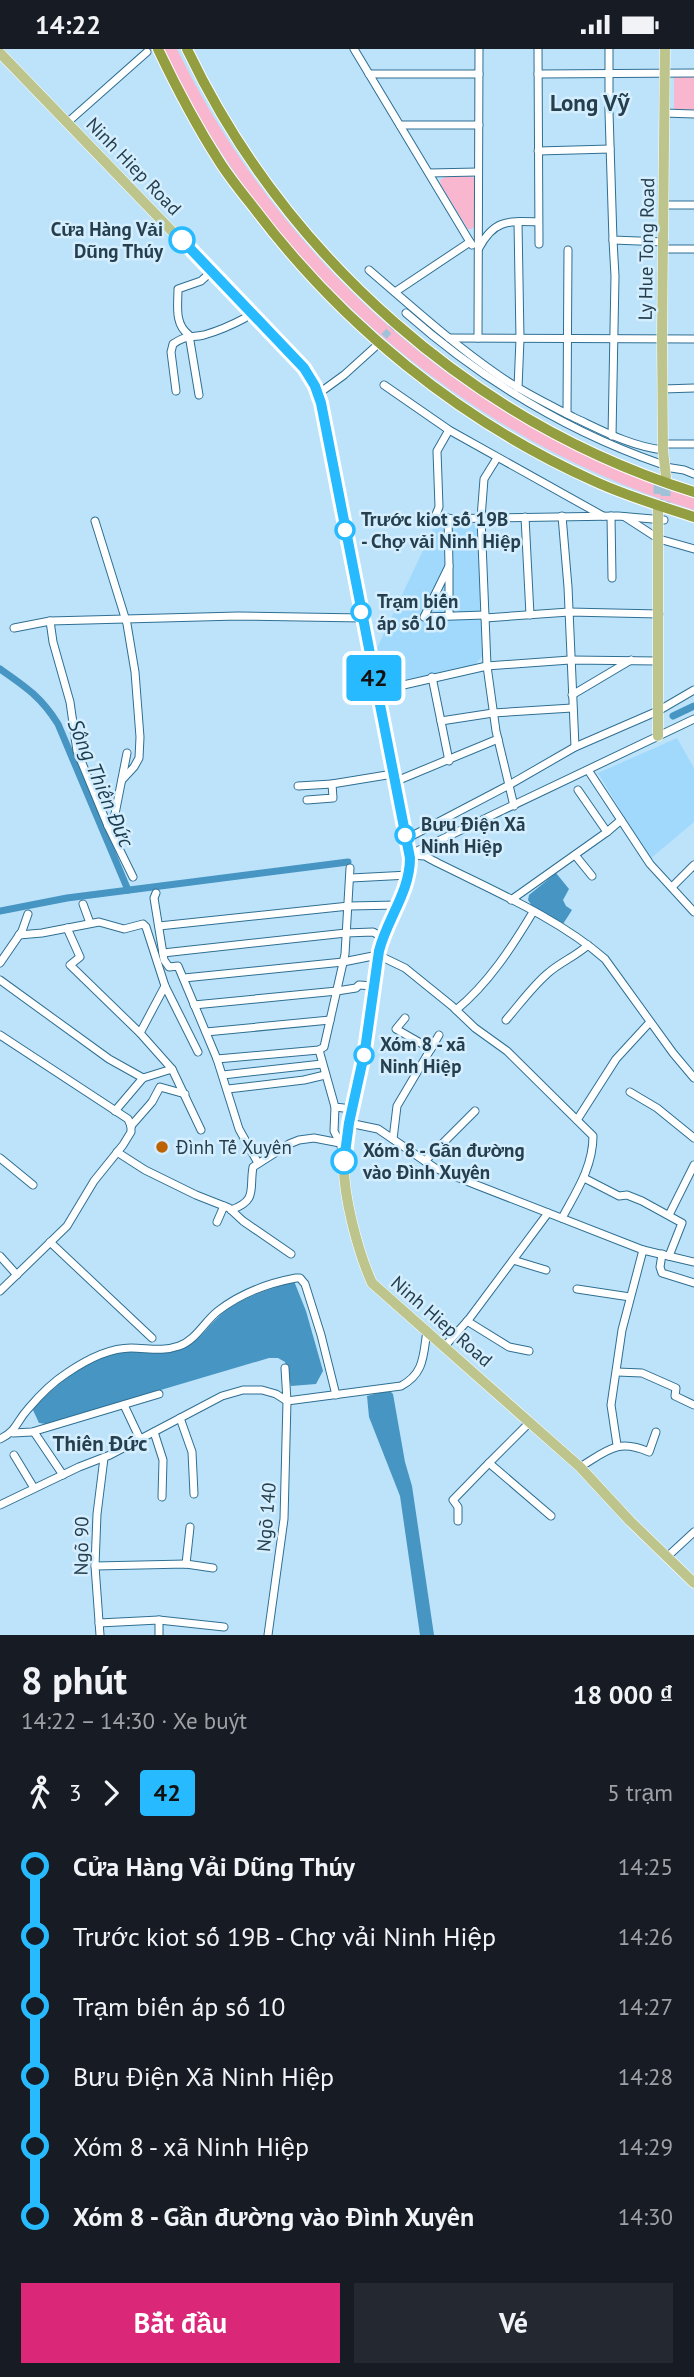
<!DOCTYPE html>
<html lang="vi">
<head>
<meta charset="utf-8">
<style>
  :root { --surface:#171b24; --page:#242831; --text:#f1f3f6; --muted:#9ea1a6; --accent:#db2777 }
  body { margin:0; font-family:"PT Sans",sans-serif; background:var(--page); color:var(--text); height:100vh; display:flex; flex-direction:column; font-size:26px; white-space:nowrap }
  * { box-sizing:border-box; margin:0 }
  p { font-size:23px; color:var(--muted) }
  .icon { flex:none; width:38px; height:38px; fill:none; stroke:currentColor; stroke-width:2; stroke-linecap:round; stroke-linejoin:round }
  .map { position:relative; height:1586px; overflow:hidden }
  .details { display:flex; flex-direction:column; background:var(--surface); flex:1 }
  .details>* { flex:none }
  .badge { padding:0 14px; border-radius:5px; font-size:24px; line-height:46px }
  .map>.badge { position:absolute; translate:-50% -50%; box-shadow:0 0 0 4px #fff }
  .legs { display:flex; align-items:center; gap:10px; height:77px; padding:0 21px; font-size:23px }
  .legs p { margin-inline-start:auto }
  .headline { display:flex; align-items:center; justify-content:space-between; height:119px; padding:0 21px }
  h1 { font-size:38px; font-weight:700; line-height:52px }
  .cta { display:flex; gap:14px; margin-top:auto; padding:14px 21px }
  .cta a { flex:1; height:80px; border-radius:0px; background:var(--accent); color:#fff; font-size:28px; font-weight:700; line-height:80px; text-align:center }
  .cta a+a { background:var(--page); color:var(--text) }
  ul { padding:0 21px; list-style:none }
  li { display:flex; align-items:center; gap:24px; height:70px; font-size:26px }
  li i { display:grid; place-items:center; width:10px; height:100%; margin:0 9px; background:currentColor }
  li i::after { content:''; width:18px; height:18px; margin:-9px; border:5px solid; border-radius:50%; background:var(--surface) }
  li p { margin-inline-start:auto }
  li:first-child i { background:linear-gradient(#0000 50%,currentColor 0) }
  li:last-child i { background:linear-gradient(currentColor 50%,#0000 0) }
  .status { display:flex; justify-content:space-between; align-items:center; height:49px; padding:0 35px; background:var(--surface); direction:ltr }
  .status svg { height:19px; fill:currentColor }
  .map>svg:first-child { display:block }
  .built { fill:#a0d9fc }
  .green { fill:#f8b7ce }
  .water { fill:#4695c2 }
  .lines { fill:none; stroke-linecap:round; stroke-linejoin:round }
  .canal { stroke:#4695c2; stroke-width:7 }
  .minor-tunnel { stroke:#9fc2d9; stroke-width:7; stroke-dasharray:7 3.5; stroke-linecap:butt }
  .major-tunnel { stroke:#9fc2d9; stroke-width:10; stroke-dasharray:10 5; stroke-linecap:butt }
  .minor-casing { stroke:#2f6f92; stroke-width:9 }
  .major-casing { stroke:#fff; stroke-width:11 }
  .highway-casing { stroke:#fff; stroke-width:12 }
  .minor { stroke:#fff; stroke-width:7 }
  .major { stroke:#bec58c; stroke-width:10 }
  .highway { stroke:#929e3f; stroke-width:10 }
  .line-1-casing { stroke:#fff; stroke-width:16 }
  .line-1 { stroke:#27baff; stroke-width:10 }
  .stop-1-dot { fill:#fff; stroke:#27baff; stroke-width:3.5 }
  .poi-dot { fill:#bc6203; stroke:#d5eefe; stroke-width:2.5 }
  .labels { text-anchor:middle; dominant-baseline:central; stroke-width:5; stroke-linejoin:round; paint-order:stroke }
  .street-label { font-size:19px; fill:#253f4f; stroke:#d5eefe }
  .stop-label { font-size:19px; font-weight:bold; fill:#253f4f; stroke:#d5eefe; text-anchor:start }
  .poi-label { font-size:19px; fill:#253f4f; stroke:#d5eefe; text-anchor:start }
  .water-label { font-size:21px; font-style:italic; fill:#193c4f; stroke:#d5eefe }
  .neighbourhood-label { font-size:21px; font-weight:bold; fill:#253f4f; stroke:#d5eefe }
  .quarter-label { font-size:23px; font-weight:bold; fill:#253f4f; stroke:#d5eefe }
</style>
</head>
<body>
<div class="status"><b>14:22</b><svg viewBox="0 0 49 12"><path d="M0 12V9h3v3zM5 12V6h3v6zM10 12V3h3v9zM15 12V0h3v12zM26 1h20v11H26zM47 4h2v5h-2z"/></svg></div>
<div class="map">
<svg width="694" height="1586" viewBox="0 0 694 1586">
  <rect width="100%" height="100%" fill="#bde3fb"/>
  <g class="built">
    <path d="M 472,473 L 478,480 L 482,607 L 475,616 L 383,635 L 376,606 L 377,599 L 433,480 L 438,475 Z"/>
    <path d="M 677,689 L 694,719 L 694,773 L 650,810 L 598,724 Z"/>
  </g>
  <g class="green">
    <path d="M 164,0 L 177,0 C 281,214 467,377 694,449 L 694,461 C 463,389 266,220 164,0 Z"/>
    <path d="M 674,25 L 694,26 L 694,61 L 674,61 Z"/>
    <path d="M 447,127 L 471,127 L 475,130 L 475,176 L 472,180 L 468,180 L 466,177 L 441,136 L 440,131 Z"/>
  </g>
  <g class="water">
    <path d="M 556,824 L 569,840 L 563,851 L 566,857 L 572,861 L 563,875 L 532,857 L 528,851 L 529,846 Z"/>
    <path d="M 294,1232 L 306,1262 L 323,1322 L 316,1335 L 291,1337 L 285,1313 L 278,1309 L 269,1309 L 46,1375 L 39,1374 L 33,1361 L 36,1356 C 64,1330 92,1304 132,1302 C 151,1301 168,1308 185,1298 C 201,1290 211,1273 225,1262 C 245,1247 271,1240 294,1232 Z"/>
    <path d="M 385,1342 L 390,1342 L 393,1345 L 405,1413 L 412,1437 L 434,1586 L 420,1586 L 400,1447 L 369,1368 L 367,1347 Z"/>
  </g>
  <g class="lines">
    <g class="canal">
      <path d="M 0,620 C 26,638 41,648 58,675 L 128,841"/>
      <path d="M 673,667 L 694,657"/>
      <path d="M 0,862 L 67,849 L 348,813"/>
    </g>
    <path class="minor-tunnel" d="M 377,295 L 400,270"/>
    <g class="major-tunnel">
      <path d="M 658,460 L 659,426"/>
      <path d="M 665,462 L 666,428"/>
    </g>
    <g class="minor-casing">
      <g id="minor">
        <path d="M 354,0 L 470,193"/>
        <path d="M 538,0 L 539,195"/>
        <path d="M 609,0 L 609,63 L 613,191 L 664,193"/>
        <path d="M 369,25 L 479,25"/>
        <path d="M 538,25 L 694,24"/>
        <path d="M 664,64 L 694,65"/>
        <path d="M 68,73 L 147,3"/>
        <path d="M 400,76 L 479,76"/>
        <path d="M 538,102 L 610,100"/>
        <path d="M 429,124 L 478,123"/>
        <path d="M 665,156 L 694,156"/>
        <path d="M 518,173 L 520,290 L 518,339"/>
        <path d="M 479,199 C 494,170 509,172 538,173"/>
        <path d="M 664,200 L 694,200"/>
        <path d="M 369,221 C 411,257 453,295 498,326 C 522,343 548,355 573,368 C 603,382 630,397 663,401"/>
        <path d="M 395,243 L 470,193 L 472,196"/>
        <path d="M 406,264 C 481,330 566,382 661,415"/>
        <path d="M 449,289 L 694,290"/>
        <path d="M 478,289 L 479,0"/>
        <path d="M 384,336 L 449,381 L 603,467"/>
        <path d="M 663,340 L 694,339"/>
        <path d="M 176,342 L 171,303 L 173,295 C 186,286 189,289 204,286 C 218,282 232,276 245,269"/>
        <path d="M 318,345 L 344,326 L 375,298"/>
        <path d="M 199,346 L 189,286 C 174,275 178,256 178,240 L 201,232 L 212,222"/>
        <path d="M 567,365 L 568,201"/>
        <path d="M 449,381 L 437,402 L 439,458 L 434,470 L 618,467 L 664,471"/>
        <path d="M 612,387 L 615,227 L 613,191"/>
        <path d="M 663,395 L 694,395"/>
        <path d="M 497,409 L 484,430 L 481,469 L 487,617 L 496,682 L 514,757"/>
        <path d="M 665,418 L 684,421 L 694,425"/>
        <path d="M 562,467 L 568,538 L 575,698"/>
        <path d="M 611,467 L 612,529"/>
        <path d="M 525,468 L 530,566"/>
        <path d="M 625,468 L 659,490 L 694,500"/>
        <path d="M 448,469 L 449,517"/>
        <path d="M 95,472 L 127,575 L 135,623 L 140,688 L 139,709 L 134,718 L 122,731"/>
        <path d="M 449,567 L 449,517 L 424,568 L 485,566"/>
        <path d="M 485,569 L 569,563 L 659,565"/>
        <path d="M 50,572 L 53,593 L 70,653 L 77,702 L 108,777 L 133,828"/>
        <path d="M 14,579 L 50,572 L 238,567 L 363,569"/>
        <path d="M 432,628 L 449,712"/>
        <path d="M 377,642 L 487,617 L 570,611 L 658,612"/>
        <path d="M 572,646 L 631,611"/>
        <path d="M 441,672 L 493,664 L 572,659"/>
        <path d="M 588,721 L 650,815 L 694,863"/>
        <path d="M 394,733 L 498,690"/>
        <path d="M 298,737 L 332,735"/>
        <path d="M 578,741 L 607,783 L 621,771"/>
        <path d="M 307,751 L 333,749 L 332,735 L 393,725"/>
        <path d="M 108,777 L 114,770 L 127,704"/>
        <path d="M 406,790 L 509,736 L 575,698 L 658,662 L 694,641"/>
        <path d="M 413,804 L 694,670"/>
        <path d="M 409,806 L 425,807 L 432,811 C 489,840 557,868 605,910 L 673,1004 L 694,1029"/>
        <path d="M 575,806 L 592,827"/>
        <path d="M 350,819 L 345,905 L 324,998 L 319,1001 L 335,1058 L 352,1060"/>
        <path d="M 351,829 L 409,826"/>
        <path d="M 672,838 L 694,816"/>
        <path d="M 156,844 L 154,849 L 164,911 L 169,918 L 178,917 L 217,1010 L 239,1080 L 258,1114"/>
        <path d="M 511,851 L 607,783"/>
        <path d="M 83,855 L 90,874"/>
        <path d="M 159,877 L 349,857 L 398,856"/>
        <path d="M 67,879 L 80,908 L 70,916 L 140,984 L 172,1020 L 201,1081"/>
        <path d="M 19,886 L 42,884 L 99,873 L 124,880 L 143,875 L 146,878 L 165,937 L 198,1003"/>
        <path d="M 163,904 L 346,884 L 373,883 L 382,888"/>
        <path d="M 0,914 L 22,882 L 28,865"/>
        <path d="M 184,929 L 343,913 L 378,906 L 405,919 L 452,957 L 475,979 L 507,1002 L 593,1087 C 593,1118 576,1143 562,1169"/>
        <path d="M 0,931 L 109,1010 L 143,1029"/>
        <path d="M 194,956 L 337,942 L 356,939 L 359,936 L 373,937"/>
        <path d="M 456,961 C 488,935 512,898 533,863"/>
        <path d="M 405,969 L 396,980 L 431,1000"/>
        <path d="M 506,971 C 519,956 532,938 547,925 C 560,913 575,908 588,896"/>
        <path d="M 206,983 L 330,971"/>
        <path d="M 140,984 L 165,937"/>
        <path d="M 0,986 L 128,1070 L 131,1077"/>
        <path d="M 217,1010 L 319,1001"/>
        <path d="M 223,1026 L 322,1015"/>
        <path d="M 228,1040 L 304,1031 L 325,1026"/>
        <path d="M 630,1043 L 657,1059 L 694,1089"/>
        <path d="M 335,1058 L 334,1082 L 340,1094"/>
        <path d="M 115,1062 L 143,1029 L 172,1020"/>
        <path d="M 577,1071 L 616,1010 L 650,973"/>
        <path d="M 349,1074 L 378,1080 L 435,1119 L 474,1135 L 643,1201 L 694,1213"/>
        <path d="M 131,1077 L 152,1053 L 160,1038 L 185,1045"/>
        <path d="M 393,1090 L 397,1057 L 439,986"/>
        <path d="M 117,1103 L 145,1121 L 196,1146 L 229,1159 L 243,1172 L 291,1205"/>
        <path d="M 0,1109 L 33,1136"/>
        <path d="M 425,1112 L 475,1062"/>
        <path d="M 584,1129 L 619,1147 L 627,1146 L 642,1152 L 682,1174 L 669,1207"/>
        <path d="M 231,1161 C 258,1151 249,1141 253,1118 L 289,1095 L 299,1091 L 314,1089 L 340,1094 L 343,1104"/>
        <path d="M 669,1166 L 694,1116"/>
        <path d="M 217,1173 L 224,1157"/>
        <path d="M 50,1193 L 152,1289"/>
        <path d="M 662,1205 L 660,1218 L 662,1224 L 694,1234"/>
        <path d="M 0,1207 L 17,1226"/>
        <path d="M 513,1211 L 546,1221"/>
        <path d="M 577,1240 L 630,1248"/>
        <path d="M 0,1242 L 67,1177 L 94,1132 L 123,1096 L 131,1083 L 131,1077"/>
        <path d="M 467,1272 L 509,1298 L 529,1302"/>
        <path d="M 445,1297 L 469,1270 L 548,1164"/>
        <path d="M 617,1323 L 642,1324 L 676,1339 L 675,1347 L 694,1356"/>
        <path d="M 124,1356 L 140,1390"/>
        <path d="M 180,1369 L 192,1403 L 194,1445"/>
        <path d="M 530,1373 L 489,1414 L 551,1467"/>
        <path d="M 34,1383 L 63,1426"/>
        <path d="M 154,1383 L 163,1411 L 162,1448"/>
        <path d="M 13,1384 L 32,1383 L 159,1345"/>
        <path d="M 0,1390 C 17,1382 16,1373 28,1360 C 39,1347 53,1333 67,1324 C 86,1311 108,1299 131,1299 C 148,1299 162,1303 179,1297 C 196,1291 204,1273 218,1262 C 240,1245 269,1234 296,1229 L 300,1229 L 305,1235 L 321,1286 L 336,1346"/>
        <path d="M 617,1396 L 611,1356 L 622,1281 L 643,1201"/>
        <path d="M 14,1406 L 34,1439"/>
        <path d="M 580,1418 C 607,1402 617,1389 649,1403 L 656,1383"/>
        <path d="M 0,1456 L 79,1418 L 110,1406 L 222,1347 L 243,1341 L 262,1341 L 276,1345 L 287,1352 L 401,1337 C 425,1324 423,1306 427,1282"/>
        <path d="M 458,1472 L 458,1458 L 453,1451 L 489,1414"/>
        <path d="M 668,1507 L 694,1483"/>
        <path d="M 186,1515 L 190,1478"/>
        <path d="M 95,1517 L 186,1515 L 213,1519"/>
        <path d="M 99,1574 L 159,1571 L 224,1578"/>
        <path d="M 100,1586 L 95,1517 L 97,1465 L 104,1409"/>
        <path d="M 159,1586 L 159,1571"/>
        <path d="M 268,1586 L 284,1470 L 287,1352 L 285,1319"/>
      </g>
    </g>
    <g class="major-casing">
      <g id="major">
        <path d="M 665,0 L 662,289 L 663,401 L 666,428"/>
        <path d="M 0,4 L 304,319 L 315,337 L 321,354 L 409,809 C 410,839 392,862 382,889 C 371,921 372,956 367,989 C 360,1029 346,1069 344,1110 C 342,1144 358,1203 372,1234 L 580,1418 L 630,1472 L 694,1534"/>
        <path d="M 658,460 L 658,687"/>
      </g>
    </g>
    <g class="highway-casing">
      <g id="highway">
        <path d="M 158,0 C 176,38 196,76 219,112 C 229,128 242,144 254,159 C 342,276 460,372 594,432 C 626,447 661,457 694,468"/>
        <path d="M 187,0 C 286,208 473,374 694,443"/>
      </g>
    </g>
    <use href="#minor" class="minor"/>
    <use href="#major" class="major"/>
    <use href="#highway" class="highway"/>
  </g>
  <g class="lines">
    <g class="line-1-casing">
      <path id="line-1" d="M 182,191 L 304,319 L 315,337 L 321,354 L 410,809 C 410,843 387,870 379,902 L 365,1001 L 349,1074 L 344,1112"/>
    </g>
    <use href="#line-1" class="line-1"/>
  </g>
  <g class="stop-1-dot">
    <circle cx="182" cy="191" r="12"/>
    <circle cx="345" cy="481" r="9"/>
    <circle cx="361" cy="563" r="9"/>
    <circle cx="405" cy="786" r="9"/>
    <circle cx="364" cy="1006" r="9"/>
    <circle cx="344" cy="1112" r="12"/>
  </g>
  <circle class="poi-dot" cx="162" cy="1098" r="7"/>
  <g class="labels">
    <g class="street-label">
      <text transform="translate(134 117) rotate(46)">Ninh Hiep Road</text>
      <text transform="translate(646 200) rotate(-89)">Ly Hue Tong Road</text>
      <text transform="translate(442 1272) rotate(41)">Ninh Hiep Road</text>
      <text transform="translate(266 1468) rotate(-85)">Ngõ 140</text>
      <text transform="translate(81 1497) rotate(-89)">Ngõ 90</text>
    </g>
    <g class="stop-label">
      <text x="163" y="180" text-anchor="end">Cửa Hàng Vải<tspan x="163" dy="22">Dũng Thúy</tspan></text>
      <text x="361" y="470">Trước kiot số 19B<tspan x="361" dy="22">- Chợ vải Ninh Hiệp</tspan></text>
      <text x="377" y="552">Trạm biến<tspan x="377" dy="22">áp số 10</tspan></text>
      <text x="421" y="775">Bưu Điện Xã<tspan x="421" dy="22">Ninh Hiệp</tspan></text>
      <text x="380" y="995">Xóm 8 - xã<tspan x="380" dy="22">Ninh Hiệp</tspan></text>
      <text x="363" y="1101">Xóm 8 - Gần đường<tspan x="363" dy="22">vào Đình Xuyên</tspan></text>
    </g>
    <g class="poi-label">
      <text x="176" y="1098">Đình Tế Xuyên</text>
    </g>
    <g class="water-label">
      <text transform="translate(101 734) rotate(67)">Sông Thiên Đức</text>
    </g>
    <g class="neighbourhood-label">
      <text x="100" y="1394">Thiên Đức</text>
    </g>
    <g class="quarter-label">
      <text x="590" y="53">Long Vỹ</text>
    </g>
  </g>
</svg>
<b class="badge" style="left:374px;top:629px;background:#27baff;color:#111">42</b>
</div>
<section class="details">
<div class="headline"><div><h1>8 phút</h1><p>14:22 – 14:30 · Xe buýt</p></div><b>18 000 ₫</b></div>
<div class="legs"><svg class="icon" aria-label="walk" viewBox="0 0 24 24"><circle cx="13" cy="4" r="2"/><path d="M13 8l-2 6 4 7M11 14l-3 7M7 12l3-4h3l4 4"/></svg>3<svg class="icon" aria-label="forward" viewBox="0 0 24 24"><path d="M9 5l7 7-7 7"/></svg><b class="badge" style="background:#27baff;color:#111">42</b><p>5 trạm</p></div>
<ul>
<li><i style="color:#27baff"></i><b>Cửa Hàng Vải Dũng Thúy</b><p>14:25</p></li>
<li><i style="color:#27baff"></i><span>Trước kiot số 19B - Chợ vải Ninh Hiệp</span><p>14:26</p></li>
<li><i style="color:#27baff"></i><span>Trạm biến áp số 10</span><p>14:27</p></li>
<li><i style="color:#27baff"></i><span>Bưu Điện Xã Ninh Hiệp</span><p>14:28</p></li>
<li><i style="color:#27baff"></i><span>Xóm 8 - xã Ninh Hiệp</span><p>14:29</p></li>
<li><i style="color:#27baff"></i><b>Xóm 8 - Gần đường vào Đình Xuyên</b><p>14:30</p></li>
</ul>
<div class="cta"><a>Bắt đầu</a><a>Vé</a></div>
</section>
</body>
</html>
